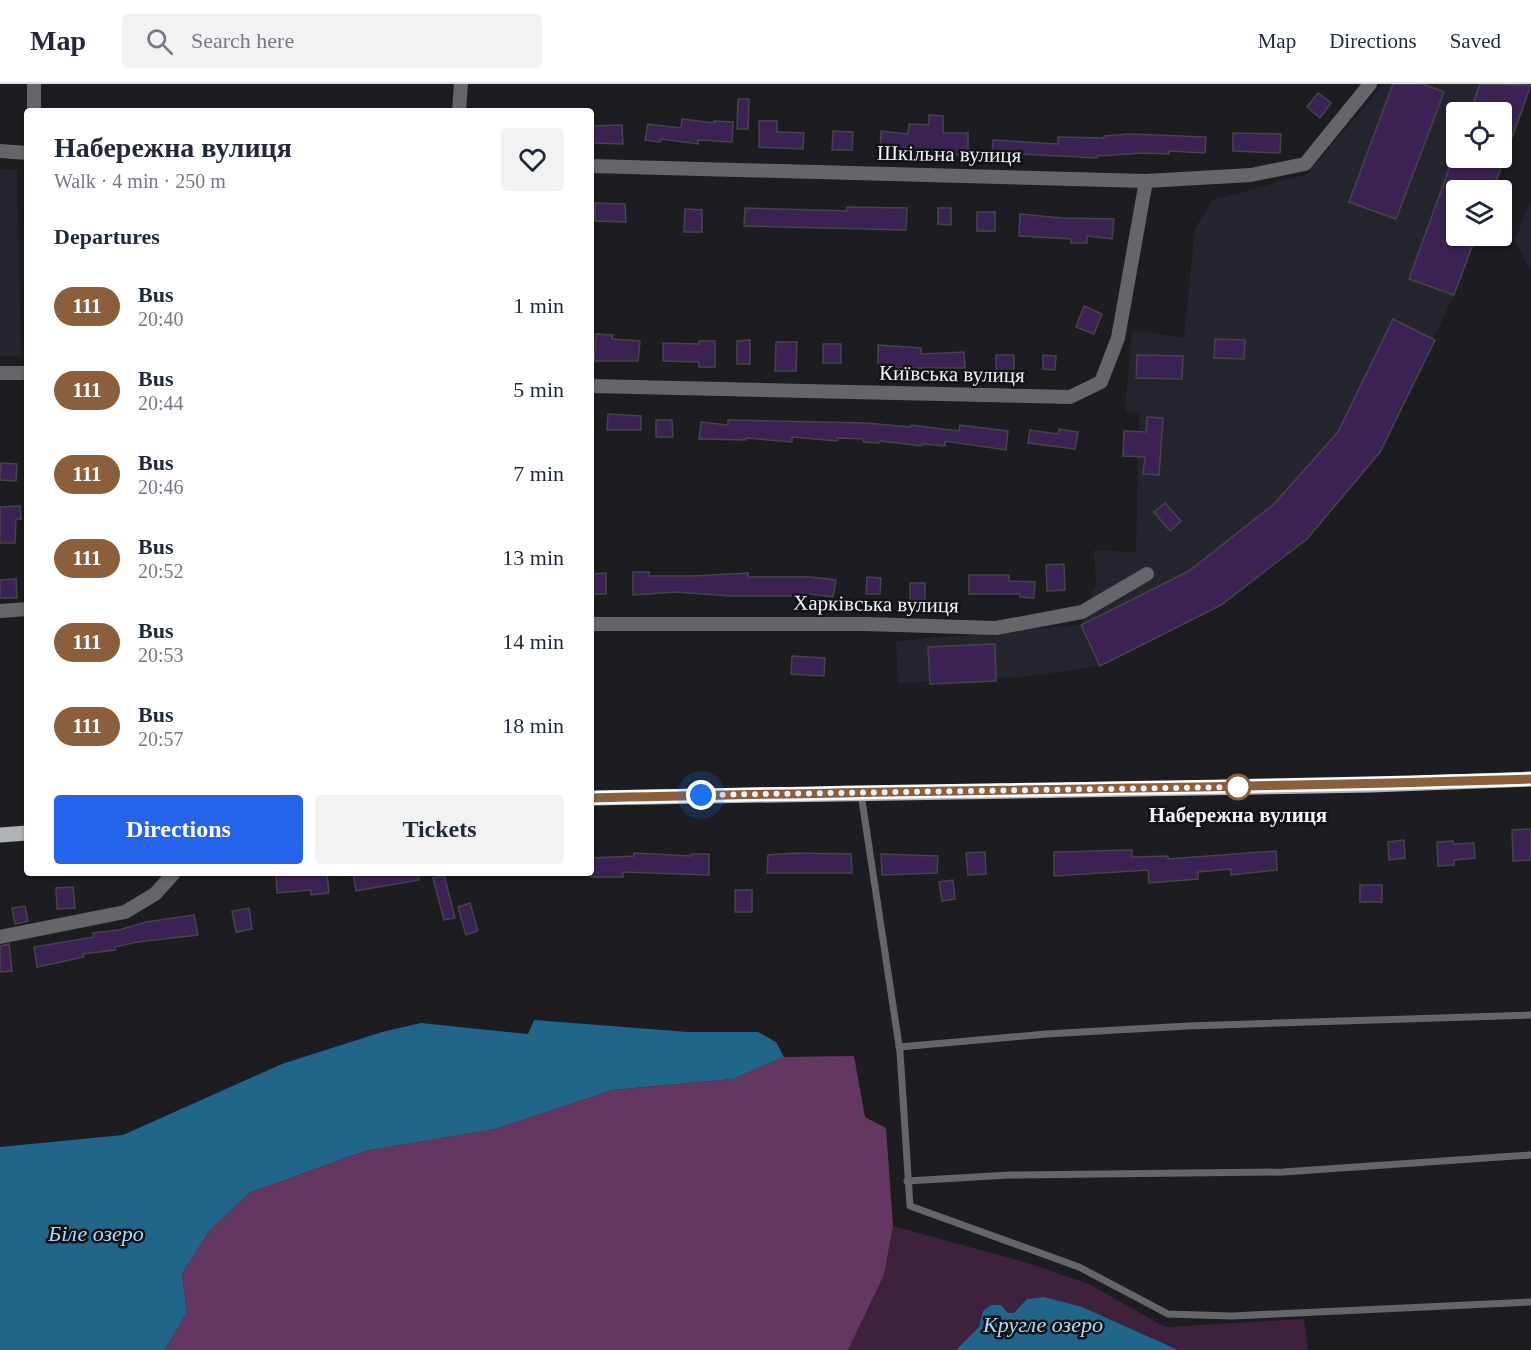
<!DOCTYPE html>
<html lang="en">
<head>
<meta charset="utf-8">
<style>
  :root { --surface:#fff; --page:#f2f2f3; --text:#1f2937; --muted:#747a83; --line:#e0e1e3; --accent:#2563eb }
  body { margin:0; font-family:Georgia,serif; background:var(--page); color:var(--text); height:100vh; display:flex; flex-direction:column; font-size:22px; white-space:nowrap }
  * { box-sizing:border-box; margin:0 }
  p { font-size:20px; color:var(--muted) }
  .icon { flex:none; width:33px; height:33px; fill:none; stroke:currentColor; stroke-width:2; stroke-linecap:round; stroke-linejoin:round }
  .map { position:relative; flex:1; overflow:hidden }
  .drawer { position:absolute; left:24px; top:24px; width:570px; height:768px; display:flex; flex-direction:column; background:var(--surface); border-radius:6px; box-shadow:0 2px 4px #0004 }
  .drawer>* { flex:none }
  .badge { padding:0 12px; border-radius:20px; font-size:21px; line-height:39px }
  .fabs { position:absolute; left:1446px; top:18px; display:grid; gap:12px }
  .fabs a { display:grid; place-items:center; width:66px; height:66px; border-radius:6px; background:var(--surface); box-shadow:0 2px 4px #0004; font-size:30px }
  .you { position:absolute; width:30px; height:30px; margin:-15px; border:4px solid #fff; border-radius:50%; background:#1a73e8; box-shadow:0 0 0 9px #1a73e833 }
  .map>.badge { position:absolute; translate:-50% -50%; box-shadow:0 0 0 3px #fff }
  h2 { padding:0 30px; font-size:22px; line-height:54px }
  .round { display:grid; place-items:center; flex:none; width:63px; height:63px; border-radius:6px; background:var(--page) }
  .head { display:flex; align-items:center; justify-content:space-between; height:102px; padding:0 30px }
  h1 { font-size:28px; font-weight:700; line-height:45px }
  .action { display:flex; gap:12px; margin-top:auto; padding:12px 30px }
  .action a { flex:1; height:69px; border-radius:6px; background:var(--accent); color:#fff; font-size:24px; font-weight:700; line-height:69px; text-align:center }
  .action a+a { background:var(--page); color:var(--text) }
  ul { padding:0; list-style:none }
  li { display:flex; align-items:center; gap:18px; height:84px; padding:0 30px }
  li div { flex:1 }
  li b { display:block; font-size:22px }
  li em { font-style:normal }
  li .badge { min-width:66px; font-weight:700; text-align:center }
  header { display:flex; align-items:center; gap:36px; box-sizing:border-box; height:84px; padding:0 30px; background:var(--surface); border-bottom:2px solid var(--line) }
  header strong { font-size:28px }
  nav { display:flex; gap:33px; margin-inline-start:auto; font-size:21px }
  .search { width:420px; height:54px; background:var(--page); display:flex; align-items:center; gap:15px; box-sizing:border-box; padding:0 21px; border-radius:6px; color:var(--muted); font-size:22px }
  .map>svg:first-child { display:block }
  .built { fill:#24252f; fill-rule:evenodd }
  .green { fill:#3f213d }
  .forest { fill:#633761 }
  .water { fill:#216688 }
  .building { fill:#3b2253; stroke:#464449; stroke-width:1.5 }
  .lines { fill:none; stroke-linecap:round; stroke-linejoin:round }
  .lane { stroke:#656669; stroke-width:7 }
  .street { stroke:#656669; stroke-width:14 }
  .primary { stroke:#afb2b7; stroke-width:15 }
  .line-casing { stroke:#fff; stroke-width:14 }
  .line { stroke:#8b5e3c; stroke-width:9 }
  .walk { stroke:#f4f4f8; stroke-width:6; stroke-dasharray:0 10.8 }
  .stop-dot { fill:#fff; stroke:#8b5e3c; stroke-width:3 }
  .labels { text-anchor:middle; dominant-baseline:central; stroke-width:5; stroke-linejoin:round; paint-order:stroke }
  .street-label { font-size:21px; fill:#f4f4f8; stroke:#121317 }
  .stop-label { font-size:21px; font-weight:bold; fill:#f4f4f8; stroke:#121317 }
  .water-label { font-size:22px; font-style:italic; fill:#a8ddfd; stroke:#121317 }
</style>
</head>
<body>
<header>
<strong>Map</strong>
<div class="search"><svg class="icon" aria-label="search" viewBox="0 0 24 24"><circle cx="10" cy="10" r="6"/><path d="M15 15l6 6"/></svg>Search here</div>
<nav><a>Map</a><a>Directions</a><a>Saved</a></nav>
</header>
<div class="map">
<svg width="1531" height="1266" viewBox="0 0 1531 1266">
  <rect width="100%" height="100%" fill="#1c1c21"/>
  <g class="built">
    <path d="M 1384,0 L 1530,0 L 1492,106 L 1456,106 L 1456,152 L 1476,152 L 1454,211 L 1380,368 L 1307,454 L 1221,521 L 1100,582 L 1024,593 L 898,599 L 896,557 L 1081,541 L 1096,500 L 1094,466 L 1136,468 L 1139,330 L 1125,327 L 1132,246 L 1184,254 L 1195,144 L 1213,116 L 1307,90 ZM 1456,28 L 1502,28 L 1502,74 L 1456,74 Z"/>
    <path d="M 0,85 L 17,86 L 21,272 L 0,272 Z"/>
    <path d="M 1531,116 L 1531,189 L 1515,156 Z"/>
  </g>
  <path class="green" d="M 893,1142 L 1028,1179 L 1089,1200 L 1165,1243 L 1304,1235 L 1308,1266 L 848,1266 L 884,1191 Z"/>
  <path class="forest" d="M 854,972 L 865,1033 L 886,1044 L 893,1142 L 884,1191 L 848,1266 L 165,1266 L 187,1228 L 182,1190 L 210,1146 L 249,1109 L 365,1067 L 495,1045 L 613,1006 L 733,995 L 784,973 Z"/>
  <g class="water">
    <path d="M 534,936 L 688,948 L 758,948 L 776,958 L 784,973 L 733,995 L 613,1006 L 495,1045 L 365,1067 L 249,1109 L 210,1146 L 182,1190 L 187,1228 L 165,1266 L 0,1266 L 0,1063 L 123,1051 L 282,980 L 382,948 L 421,939 L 528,950 Z"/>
    <path d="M 1044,1213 L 1082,1223 L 1178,1266 L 956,1266 L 979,1243 L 983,1227 L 991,1221 L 1001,1221 L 1008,1229 L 1014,1229 L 1027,1215 Z"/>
  </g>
  <g class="building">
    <path d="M 1393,0 L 1422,0 L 1444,8 L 1396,135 L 1349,118 Z"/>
    <path d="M 1480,0 L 1531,1 L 1493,106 L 1456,106 L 1456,152 L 1476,152 L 1454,211 L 1409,195 L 1453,74 L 1502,74 L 1502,28 L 1470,28 Z"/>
    <path d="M 1318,9 L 1331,19 L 1320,34 L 1307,23 Z"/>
    <path d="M 738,15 L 749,15 L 748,45 L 737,45 Z"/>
    <path d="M 929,31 L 943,32 L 943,49 L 968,49 L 968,71 L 928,71 L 880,66 L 881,47 L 908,50 L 909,40 L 929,41 Z"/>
    <path d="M 682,35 L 714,39 L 714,37 L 733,38 L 732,58 L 698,56 L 698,60 L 661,55 L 660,58 L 645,56 L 648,40 L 681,44 Z"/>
    <path d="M 759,37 L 777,37 L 777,48 L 804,49 L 803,65 L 759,63 Z"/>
    <path d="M 622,41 L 623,60 L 591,59 L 591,42 Z"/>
    <path d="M 833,47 L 853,48 L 852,66 L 832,66 Z"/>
    <path d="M 1233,49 L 1281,50 L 1280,69 L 1233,67 Z"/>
    <path d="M 1129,50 L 1206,53 L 1205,69 L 1169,67 L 1169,70 L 1142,69 L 1097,72 L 1097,74 L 1004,69 L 1004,72 L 992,71 L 993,56 L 1058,60 L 1058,53 L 1104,54 L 1104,52 Z"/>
    <path d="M 595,119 L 625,120 L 626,138 L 595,137 Z"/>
    <path d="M 847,123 L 907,124 L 906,146 L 744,142 L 745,124 L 847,127 Z"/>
    <path d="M 938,124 L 951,124 L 951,141 L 938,140 Z"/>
    <path d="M 685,125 L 702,126 L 702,148 L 684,148 Z"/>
    <rect x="977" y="128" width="18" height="19"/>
    <path d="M 1020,130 L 1062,134 L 1114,135 L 1112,155 L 1087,152 L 1087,159 L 1071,159 L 1071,155 L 1019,152 Z"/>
    <path d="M 1084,222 L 1102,230 L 1094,250 L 1076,243 Z"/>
    <path d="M 1393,235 L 1435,256 L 1380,368 L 1307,455 L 1221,521 L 1100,582 L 1081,541 L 1189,487 L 1274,420 L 1338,348 Z"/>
    <path d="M 596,250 L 613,251 L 612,255 L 640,257 L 638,277 L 594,277 Z"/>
    <path d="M 1215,255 L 1245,256 L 1244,275 L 1214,274 Z"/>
    <path d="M 750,256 L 750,280 L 737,280 L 737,257 Z"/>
    <path d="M 699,257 L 715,257 L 715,283 L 699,283 L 699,278 L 663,277 L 663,259 L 699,260 Z"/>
    <path d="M 776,258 L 797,258 L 796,287 L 775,287 Z"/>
    <rect x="823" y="260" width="18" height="19"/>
    <path d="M 878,261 L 921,264 L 921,270 L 964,268 L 965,284 L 878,284 Z"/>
    <rect x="996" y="271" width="18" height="16"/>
    <path d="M 1043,271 L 1056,272 L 1055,286 L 1043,285 Z"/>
    <path d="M 1137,271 L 1183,272 L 1182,295 L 1136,294 Z"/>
    <path d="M 608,330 L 641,332 L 641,346 L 607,346 Z"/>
    <path d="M 1147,333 L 1163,334 L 1159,391 L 1143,390 L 1145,373 L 1123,372 L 1124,347 L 1146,348 Z"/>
    <path d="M 656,336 L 672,336 L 673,353 L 656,353 Z"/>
    <path d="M 728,336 L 865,339 L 911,343 L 911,341 L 959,347 L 960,341 L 1008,347 L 1006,366 L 945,357 L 945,362 L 922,360 L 922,362 L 880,357 L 879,359 L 863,358 L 864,355 L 838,354 L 837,357 L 792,353 L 792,358 L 746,354 L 746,356 L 699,355 L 701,338 L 728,341 Z"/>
    <path d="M 1059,345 L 1078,348 L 1075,365 L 1028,359 L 1030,346 L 1058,350 Z"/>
    <path d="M 1,379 L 17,380 L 16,397 L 0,396 Z"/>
    <path d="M 1165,419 L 1181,437 L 1170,447 L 1154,428 Z"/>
    <path d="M 20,422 L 21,435 L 16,435 L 15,459 L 0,459 L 0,423 Z"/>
    <path d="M 1064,480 L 1065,506 L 1047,507 L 1046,481 Z"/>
    <path d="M 633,488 L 649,488 L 649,492 L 693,492 L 748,489 L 748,493 L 811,493 L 836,496 L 833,513 L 802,509 L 802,512 L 730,512 L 676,508 L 633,511 Z"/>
    <path d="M 606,489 L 606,510 L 591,510 L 591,490 Z"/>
    <path d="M 969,491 L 1009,491 L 1009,497 L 1035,498 L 1034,514 L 1020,513 L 1020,510 L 969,510 Z"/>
    <path d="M 867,493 L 881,494 L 880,510 L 866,510 Z"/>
    <path d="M 16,495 L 17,514 L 0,514 L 0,496 Z"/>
    <rect x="910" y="499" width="15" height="17"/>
    <path d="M 995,560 L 996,597 L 930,600 L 928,563 Z"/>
    <path d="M 792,572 L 825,574 L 824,592 L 791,590 Z"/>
    <path d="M 1531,745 L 1531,776 L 1513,777 L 1512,746 Z"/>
    <path d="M 1404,756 L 1405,774 L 1389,776 L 1388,758 Z"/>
    <path d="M 1453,757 L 1453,760 L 1474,759 L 1475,774 L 1454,776 L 1454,781 L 1438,782 L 1437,758 Z"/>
    <path d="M 1132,766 L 1132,773 L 1168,772 L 1168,775 L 1276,767 L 1277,786 L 1231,791 L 1231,785 L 1198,788 L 1198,795 L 1149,799 L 1148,786 L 1054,792 L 1054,768 Z"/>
    <path d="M 985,768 L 986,790 L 968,791 L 966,769 Z"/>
    <path d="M 634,769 L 691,772 L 691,770 L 709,770 L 709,791 L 623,788 L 623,793 L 591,793 L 591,774 L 634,772 Z"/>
    <path d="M 795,769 L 851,770 L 852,789 L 767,789 L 768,771 Z"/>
    <path d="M 881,770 L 938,772 L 937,789 L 882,791 Z"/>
    <path d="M 297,789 L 327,789 L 329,809 L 311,811 L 311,806 L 277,809 L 276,791 Z"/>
    <path d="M 353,789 L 418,789 L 419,796 L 356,807 Z"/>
    <path d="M 444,791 L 455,834 L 444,836 L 433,794 Z"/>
    <path d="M 953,796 L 955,815 L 942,817 L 939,798 Z"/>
    <rect x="1360" y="801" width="22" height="17"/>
    <path d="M 73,803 L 75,824 L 57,825 L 56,804 Z"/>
    <rect x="735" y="806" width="17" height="22"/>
    <path d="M 470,819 L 478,847 L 466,851 L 458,823 Z"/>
    <path d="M 25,822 L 28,837 L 15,840 L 12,824 Z"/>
    <path d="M 249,824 L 252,845 L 236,848 L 232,827 Z"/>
    <path d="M 194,831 L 198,851 L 137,858 L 115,863 L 115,866 L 83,870 L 84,873 L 37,883 L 34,863 L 94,853 L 93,849 L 119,846 L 146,838 Z"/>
    <path d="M 9,860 L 12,887 L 0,888 L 0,862 Z"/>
  </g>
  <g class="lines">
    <g class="lane">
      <path d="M 861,710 L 900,968 L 910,1122 L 1079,1183 L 1168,1230 L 1232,1232 L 1531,1218"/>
      <path d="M 899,963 L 1046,950 L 1188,942 L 1531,931"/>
      <path d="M 907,1097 L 1009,1091 L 1283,1088 L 1531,1071"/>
    </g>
    <g class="street">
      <path d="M 34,0 L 34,27"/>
      <path d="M 459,27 L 461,0"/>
      <path d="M 0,67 L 27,69"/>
      <path d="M 591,82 L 1146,97 L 1251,91 L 1305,80 L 1370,0"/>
      <path d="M 0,289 L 27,289"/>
      <path d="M 591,302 L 1070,313 L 1101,298 L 1118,254 L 1146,97"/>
      <path d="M 0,527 L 27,525"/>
      <path d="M 591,540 L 865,540 L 996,544 L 1082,528 L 1147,490"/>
      <path d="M 0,853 L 125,828 L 155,810 L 174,789"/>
    </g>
    <g class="primary">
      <path d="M 591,714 L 1371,701 L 1531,695"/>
      <path d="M 0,751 L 27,749"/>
    </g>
  </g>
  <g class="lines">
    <g class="line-casing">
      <path id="line" d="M 591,714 C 904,706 1218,705 1531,695"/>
    </g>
    <use href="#line" class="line"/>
    <path class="walk" d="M 701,711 L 1238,703"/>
  </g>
  <circle class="stop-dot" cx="1238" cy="703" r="12"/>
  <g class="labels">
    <g class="street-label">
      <text transform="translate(949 70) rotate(1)">Шкільна вулиця</text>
      <text transform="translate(952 290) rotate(1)">Київська вулиця</text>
      <text transform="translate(876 520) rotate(1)">Харківська вулиця</text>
    </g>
    <g class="stop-label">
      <text x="1238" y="731">Набережна вулиця</text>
    </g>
    <g class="water-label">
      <text x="96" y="1149">Біле озеро</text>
      <text x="1043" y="1240">Кругле озеро</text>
    </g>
  </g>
</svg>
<div class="fabs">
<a><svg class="icon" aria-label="locate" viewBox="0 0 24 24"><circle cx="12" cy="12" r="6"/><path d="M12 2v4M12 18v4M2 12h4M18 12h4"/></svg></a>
<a><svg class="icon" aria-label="layers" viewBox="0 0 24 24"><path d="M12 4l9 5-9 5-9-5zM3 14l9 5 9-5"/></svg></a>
</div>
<div class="you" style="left:701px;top:711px"></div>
<section class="drawer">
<div class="head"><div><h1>Набережна вулиця</h1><p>Walk · 4 min · 250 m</p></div><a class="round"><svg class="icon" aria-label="heart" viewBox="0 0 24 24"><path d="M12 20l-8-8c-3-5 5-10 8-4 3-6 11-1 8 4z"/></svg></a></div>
<h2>Departures</h2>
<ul>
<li><span class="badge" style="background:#8b5e3c;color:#fff">111</span><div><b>Bus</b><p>20:40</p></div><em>1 min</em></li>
<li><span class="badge" style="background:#8b5e3c;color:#fff">111</span><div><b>Bus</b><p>20:44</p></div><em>5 min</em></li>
<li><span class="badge" style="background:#8b5e3c;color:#fff">111</span><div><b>Bus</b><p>20:46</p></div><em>7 min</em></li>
<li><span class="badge" style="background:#8b5e3c;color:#fff">111</span><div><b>Bus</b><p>20:52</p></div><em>13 min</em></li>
<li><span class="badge" style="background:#8b5e3c;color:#fff">111</span><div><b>Bus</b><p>20:53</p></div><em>14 min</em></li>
<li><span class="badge" style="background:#8b5e3c;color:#fff">111</span><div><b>Bus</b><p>20:57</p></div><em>18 min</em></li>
</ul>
<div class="action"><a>Directions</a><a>Tickets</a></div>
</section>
</div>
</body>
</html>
